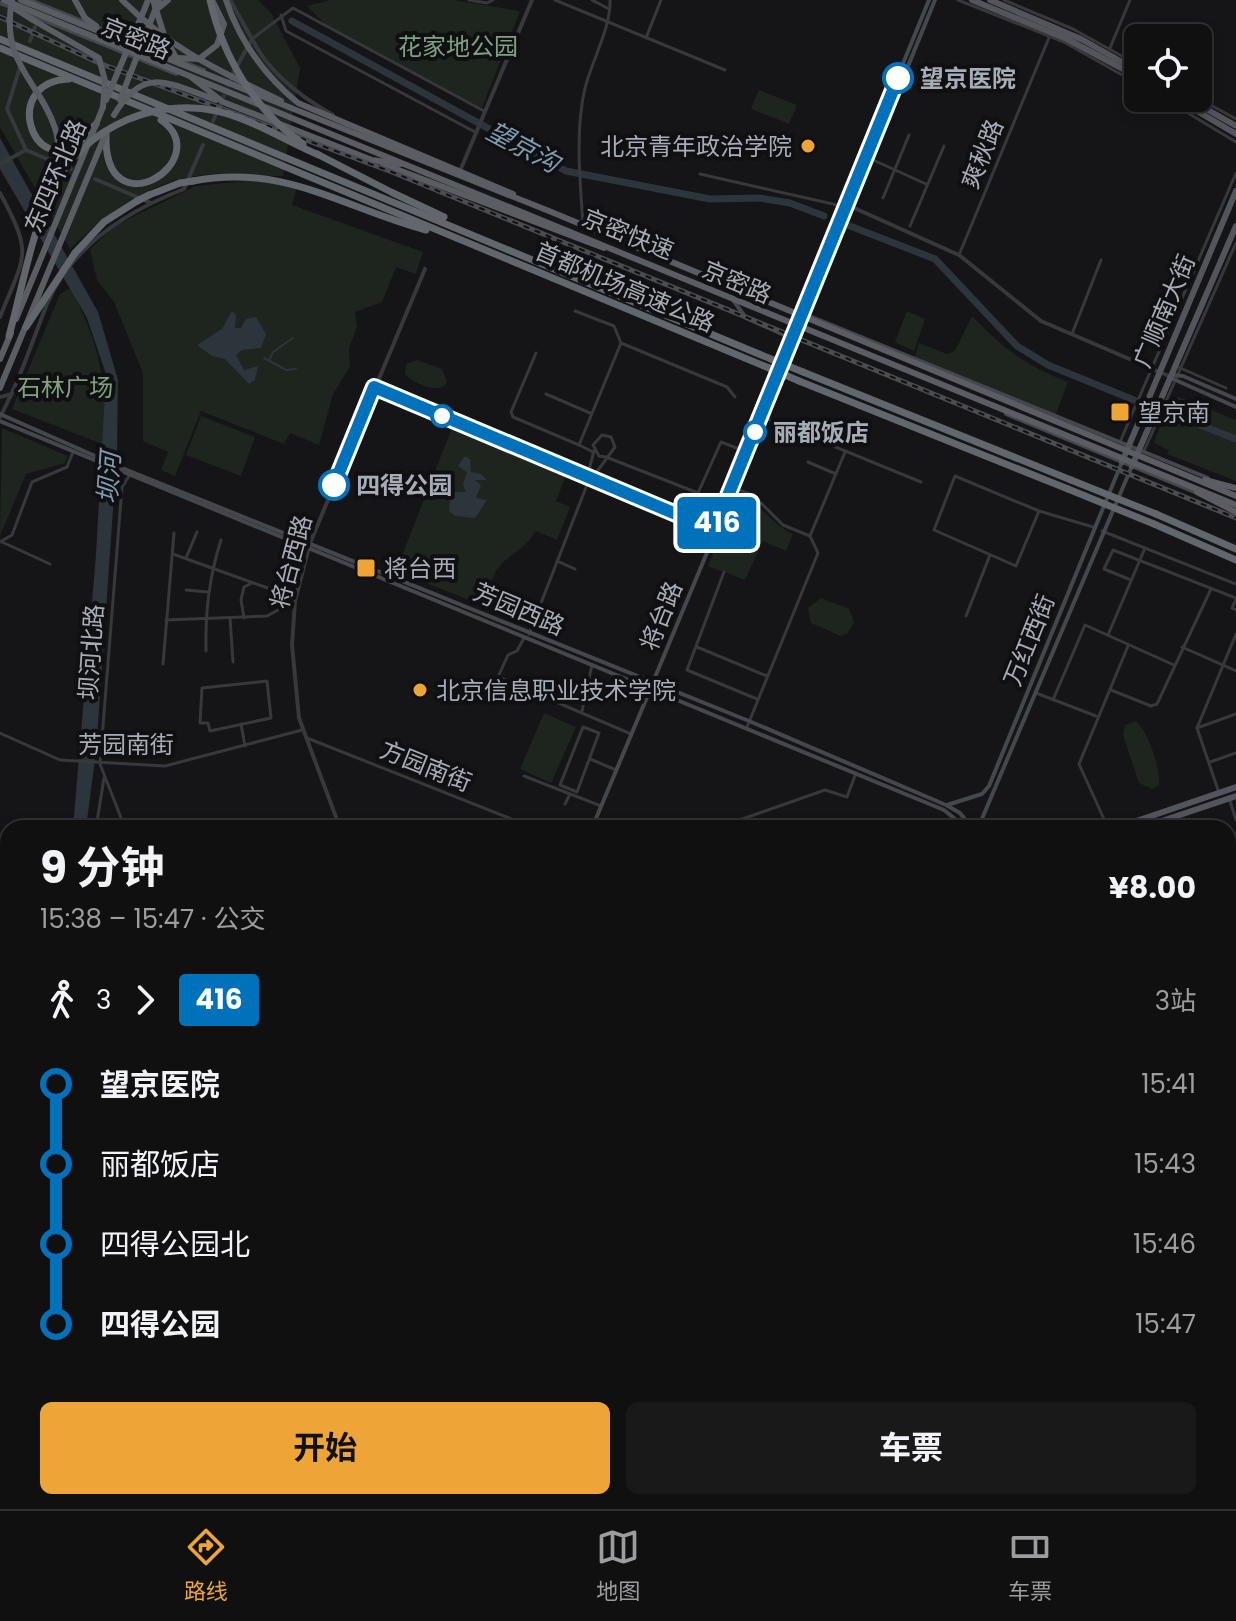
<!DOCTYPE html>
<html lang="zh">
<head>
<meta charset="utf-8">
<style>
  :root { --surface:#101011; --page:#19191a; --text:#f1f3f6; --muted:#9c9d9f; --line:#303031; --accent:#efa535 }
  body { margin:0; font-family:Poppins,"Noto Sans SC",sans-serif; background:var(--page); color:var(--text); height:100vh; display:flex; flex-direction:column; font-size:30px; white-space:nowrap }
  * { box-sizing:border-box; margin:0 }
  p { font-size:26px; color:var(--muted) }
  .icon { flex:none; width:44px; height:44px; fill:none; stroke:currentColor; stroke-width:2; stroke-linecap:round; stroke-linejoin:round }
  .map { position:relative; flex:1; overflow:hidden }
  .side { position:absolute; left:0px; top:820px; width:1236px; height:690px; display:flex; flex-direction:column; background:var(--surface); border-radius:24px 24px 0 0; box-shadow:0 4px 12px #0003,0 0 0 2px var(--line) }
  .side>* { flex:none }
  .badge { padding:0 16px; border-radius:6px; font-size:28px; line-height:52px }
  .controls { position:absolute; left:1124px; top:24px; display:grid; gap:16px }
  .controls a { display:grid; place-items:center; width:88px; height:88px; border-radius:12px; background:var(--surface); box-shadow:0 4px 12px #0003,0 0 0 2px var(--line); font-size:40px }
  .map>.badge { position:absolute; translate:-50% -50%; box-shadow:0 0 0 4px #fff }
  .legs { display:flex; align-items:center; gap:12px; height:88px; padding:0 40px; font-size:26px }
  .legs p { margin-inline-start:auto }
  .overview { display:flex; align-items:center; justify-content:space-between; height:136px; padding:0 40px }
  h1 { font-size:44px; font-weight:700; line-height:60px }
  .button { display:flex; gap:16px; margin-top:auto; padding:16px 40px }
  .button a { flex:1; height:92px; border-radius:12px; background:var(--accent); color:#111; font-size:32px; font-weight:700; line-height:92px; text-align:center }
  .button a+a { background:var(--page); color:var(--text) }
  ul { padding:0 40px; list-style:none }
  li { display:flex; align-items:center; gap:28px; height:80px; font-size:30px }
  li i { display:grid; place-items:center; width:12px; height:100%; margin:0 10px; background:currentColor }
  li i::after { content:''; width:20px; height:20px; margin:-10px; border:6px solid; border-radius:50%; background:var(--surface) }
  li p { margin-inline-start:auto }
  li:first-child i { background:linear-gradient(#0000 50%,currentColor 0) }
  li:last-child i { background:linear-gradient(currentColor 50%,#0000 0) }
  .menu { display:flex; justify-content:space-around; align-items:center; height:112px; border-top:2px solid var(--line); background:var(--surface); font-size:22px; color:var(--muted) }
  .menu a { display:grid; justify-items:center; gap:4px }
  .menu .on { color:var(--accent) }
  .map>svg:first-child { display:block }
  .green { fill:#1d251e }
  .water { fill:#2c353b }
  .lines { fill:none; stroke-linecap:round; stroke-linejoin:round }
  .stream { stroke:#2c353b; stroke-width:2 }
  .river { stroke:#2c353b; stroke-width:7 }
  .tertiary-tunnel { stroke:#323337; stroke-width:4; stroke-dasharray:4 2; stroke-linecap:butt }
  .minor { stroke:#36383c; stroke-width:3 }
  .tertiary { stroke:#36383c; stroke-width:4 }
  .secondary { stroke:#44474c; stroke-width:4 }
  .primary { stroke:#52555b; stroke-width:6 }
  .trunk { stroke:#5a5e64; stroke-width:6 }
  .motorway { stroke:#62666d; stroke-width:7 }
  .rail-casing { stroke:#494c51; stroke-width:5 }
  .rail { stroke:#101012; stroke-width:2; stroke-dasharray:6; stroke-linecap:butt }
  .trunk-bridge { stroke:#5a5e64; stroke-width:6 }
  .motorway-bridge { stroke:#62666d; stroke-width:7 }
  .line-1-casing { stroke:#fff; stroke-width:18 }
  .line-1 { stroke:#0072bc; stroke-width:12 }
  .stop-1-dot { fill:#fff; stroke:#0072bc; stroke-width:4 }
  .poi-dot { fill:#efa535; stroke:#101012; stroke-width:3 }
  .labels { text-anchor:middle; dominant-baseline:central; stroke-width:8; stroke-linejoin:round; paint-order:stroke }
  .street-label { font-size:24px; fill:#a7adb7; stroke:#101012 }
  .park-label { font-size:24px; fill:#7fa27f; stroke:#101012 }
  .stop-label { font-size:24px; font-weight:bold; fill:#a7adb7; stroke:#101012; text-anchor:start }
  .poi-label { font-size:24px; fill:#a7adb7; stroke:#101012; text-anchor:start }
  .water-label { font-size:26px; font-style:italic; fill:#7f9db2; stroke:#101012 }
</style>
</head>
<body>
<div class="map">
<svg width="1236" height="1509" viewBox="0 0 1236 1509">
  <rect width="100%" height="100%" fill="#151517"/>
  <g class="green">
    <path d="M 0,0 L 258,0 L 271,13 L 300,68 L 283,176 C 255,176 224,171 196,176 C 146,183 105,216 70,249 L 0,127 Z"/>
    <path d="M 330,0 L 453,0 L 520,11 L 482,108 L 330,29 L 307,6 Z"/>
    <path d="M 759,90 L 797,105 L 789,124 L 751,109 Z"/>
    <path d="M 256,180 L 297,187 L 292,205 L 423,252 L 416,274 L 396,267 L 382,302 L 355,312 L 357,327 L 349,348 L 350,367 L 333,394 L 319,445 L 290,433 L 284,444 L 201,411 L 175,476 L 161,470 L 168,452 L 143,441 L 143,373 L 114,302 L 97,280 L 90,249 L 116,225 L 196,186 Z"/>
    <path d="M 70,288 C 101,346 106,380 105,445 L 12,409 L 60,294 Z"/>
    <path d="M 907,311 L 925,319 L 914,351 L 895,342 Z"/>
    <path d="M 972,316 C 1005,350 1025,365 1068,382 L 1054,419 L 914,359 L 919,343 L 947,354 L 955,351 Z"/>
    <path d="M 417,360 L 442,369 L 447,382 L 443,387 C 431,391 413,383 405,374 L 406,364 Z"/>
    <path d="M 1179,397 L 1236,420 L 1236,481 L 1167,454 L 1169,450 L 1154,443 L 1170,400 Z"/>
    <path d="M 201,416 L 255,437 L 241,476 L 186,455 Z"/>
    <path d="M 2,428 L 68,456 L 65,463 L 26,474 L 0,536 Z"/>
    <path d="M 452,428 L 567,473 L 556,501 L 570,507 L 557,540 L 536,531 C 522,553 508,553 496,571 C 489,583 490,593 479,604 L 396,571 Z"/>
    <path d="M 738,494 C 760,503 772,524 793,534 L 786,551 L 763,541 L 745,580 L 708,566 Z"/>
    <path d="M 821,598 L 849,609 L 854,622 L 848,633 L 841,636 L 811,623 L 808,608 Z"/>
    <path d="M 544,713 L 576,727 L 551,783 L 520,769 Z"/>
    <path d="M 1136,721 C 1148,731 1161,770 1159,785 L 1152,789 L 1139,783 L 1123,735 L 1125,725 Z"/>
  </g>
  <g class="water">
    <path d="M 0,138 L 98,312 L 118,380 L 117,453 L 96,752 L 86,828 L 73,828 L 96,555 L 106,374 L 87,318 L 0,169 Z"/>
    <path d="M 232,311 L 236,315 L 235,328 L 241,328 L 246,319 L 256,317 L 266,334 L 261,348 L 242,350 L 236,355 L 244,370 L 258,366 L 255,380 L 249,384 L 225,359 L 212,356 L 197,345 L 222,329 Z"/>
    <path d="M 465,456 L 470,459 L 471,472 L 481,474 L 487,480 L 475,480 L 481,485 L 476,498 L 487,500 L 475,518 L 455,516 L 449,511 L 451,492 L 466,492 L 463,484 L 467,472 L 458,466 Z"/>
  </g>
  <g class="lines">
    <g class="stream">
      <path d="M 264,358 L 286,370 L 296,369"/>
      <path d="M 269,361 L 273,352 L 293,338"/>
    </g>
    <g class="river">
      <path d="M 292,21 L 566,171 L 710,199 L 759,198 L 790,203 L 824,216"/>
      <path d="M 850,226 L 935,259 L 1017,346 L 1048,365 L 1134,400"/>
      <path d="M 1167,412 L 1236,439"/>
    </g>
    <path class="tertiary-tunnel" d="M 223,98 L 231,77"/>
    <g class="minor">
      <path d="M 469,0 L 487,3 L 493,0"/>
      <path d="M 555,0 L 725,70"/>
      <path d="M 592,0 L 609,9"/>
      <path d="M 958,0 L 1064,42 L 1138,84"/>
      <path d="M 1004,0 L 1073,29 L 1138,65"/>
      <path d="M 281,15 L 286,31 L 475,132"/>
      <path d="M 646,38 L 661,0"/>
      <path d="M 252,39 L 293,8 L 484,111"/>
      <path d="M 1110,48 L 1130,0"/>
      <path d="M 1163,98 L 1236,142"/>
      <path d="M 1198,98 L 1236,119"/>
      <path d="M 871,159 L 926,184"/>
      <path d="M 700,174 L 846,207"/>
      <path d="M 883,198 L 909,135"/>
      <path d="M 583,224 C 580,181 575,130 585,88 C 592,60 611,28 610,0"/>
      <path d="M 910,226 L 944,146"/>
      <path d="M 959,255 L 1051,33"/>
      <path d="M 575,311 L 614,326 L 621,343 L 727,387 L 735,397"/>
      <path d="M 1072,334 L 1101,260"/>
      <path d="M 536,353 L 511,412 L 513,417 L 579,445 L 621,343"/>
      <path d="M 1178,367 L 1226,388"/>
      <path d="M 375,388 L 714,530"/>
      <path d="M 546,394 L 590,413"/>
      <path d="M 762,417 L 921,482"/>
      <path d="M 1120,442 L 1236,173"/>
      <path d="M 579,445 L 593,452"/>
      <path d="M 1144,451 L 1236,243"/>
      <path d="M 808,462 L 836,474"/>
      <path d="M 587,477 L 594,451"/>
      <path d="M 593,477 L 615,447 L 611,437 L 602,435 L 593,445 L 599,456 L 606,457 L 698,493 L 721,442 L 747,452"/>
      <path d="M 733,488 L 753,495 L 783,525 L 810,536 L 818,553 L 747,727"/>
      <path d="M 1039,511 L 1016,566 L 934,530 L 955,476 L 1039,511 L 1093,527"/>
      <path d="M 1102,531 L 1236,584"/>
      <path d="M 810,536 L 845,452"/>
      <path d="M 0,542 L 12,535 L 32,482 L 67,467 L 73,452"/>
      <path d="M 2,542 L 50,564"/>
      <path d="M 186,558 L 197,532"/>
      <path d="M 557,561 L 575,569"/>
      <path d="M 724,572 L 687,670 L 757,699"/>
      <path d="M 1131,580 L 1104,569 L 1113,550 L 1236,598"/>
      <path d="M 186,590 L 208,592"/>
      <path d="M 1236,599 L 1232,608 L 1236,610"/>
      <path d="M 966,616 L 990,555"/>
      <path d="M 230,618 L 233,662"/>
      <path d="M 244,618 L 241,600 L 244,587 L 252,583"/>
      <path d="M 166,620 L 267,616 L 280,609 L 282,603 L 273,590 L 173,554"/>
      <path d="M 529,634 L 590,477"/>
      <path d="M 1108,635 L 1145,548"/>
      <path d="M 524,638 L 517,651 L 508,655 L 498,677 L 631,734"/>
      <path d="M 697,647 L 767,676"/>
      <path d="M 1182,647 L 1236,671"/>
      <path d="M 206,651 C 205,613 209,577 221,540"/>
      <path d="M 163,664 L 174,533"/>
      <path d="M 267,681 L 271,718 L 210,731 L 208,723 L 200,723 L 202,688 Z"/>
      <path d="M 1111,690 L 1151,706 L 1157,704 L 1211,589"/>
      <path d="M 1036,693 L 1096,716"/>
      <path d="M 1053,700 L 1085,625 L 1174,665"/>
      <path d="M 582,711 L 592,665"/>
      <path d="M 241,724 L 245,746"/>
      <path d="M 583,727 L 599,733 L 577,792 L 560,785 Z"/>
      <path d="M 1197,728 L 1236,714"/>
      <path d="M 0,733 L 60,760 L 165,766 L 302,730"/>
      <path d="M 307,738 L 534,828"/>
      <path d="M 590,759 L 616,770"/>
      <path d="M 1210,762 L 1236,753"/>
      <path d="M 524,776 L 601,806"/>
      <path d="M 1219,793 L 1197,728 L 1236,634"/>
      <path d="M 1230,801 L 1236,820"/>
      <path d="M 565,804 L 570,794"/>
      <path d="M 96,828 L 104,778"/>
      <path d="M 125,828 L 100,764 L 122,487 L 129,476"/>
      <path d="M 717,828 L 825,790 L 847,797 L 856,773"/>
      <path d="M 1108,828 L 1079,764 L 1128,646"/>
      <path d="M 0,878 L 8,887"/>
      <path d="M 1228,892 L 1236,887"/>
      <path d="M 0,1060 L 8,1063"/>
      <path d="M 0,1158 L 8,1139"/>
      <path d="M 0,1288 L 8,1292"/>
      <path d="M 1228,1289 L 1236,1286"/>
      <path d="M 0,1491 L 8,1495"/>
      <path d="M 23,1502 L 40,1509"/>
      <path d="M 131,1502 L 134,1509"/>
      <path d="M 741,1502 L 744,1509"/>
    </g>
    <g class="tertiary">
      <path d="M 230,0 L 252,39 L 231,77"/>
      <path d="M 252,39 C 268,72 301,97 333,115"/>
      <path d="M 30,41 L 35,27"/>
      <path d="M 20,67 L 7,109 L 26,150 L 71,169"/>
      <path d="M 213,121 L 222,101"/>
      <path d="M 0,164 L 26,150"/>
      <path d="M 460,171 L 532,0"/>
      <path d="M 95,179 L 151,203"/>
      <path d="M 0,193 C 34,256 25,254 0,317"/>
      <path d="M 852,207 L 959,255 L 1041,321 L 1169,376"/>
      <path d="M 0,397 L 12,394"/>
      <path d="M 0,417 C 20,380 32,342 47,304 C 72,245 127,211 184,189 L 203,145"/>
      <path d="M 340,828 L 299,718 L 292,645 L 295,601 L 310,543 L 425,269"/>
      <path d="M 1198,1502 L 1201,1509"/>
      <path d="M 1204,1502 L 1207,1509"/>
      <path d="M 621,1507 L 641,1502"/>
    </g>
    <g class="secondary">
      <path d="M 30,0 L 204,70"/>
      <path d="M 0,3 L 13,8"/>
      <path d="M 28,14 L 176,74"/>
      <path d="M 733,300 L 746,318 L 791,338"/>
      <path d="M 812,317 L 1208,478"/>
      <path d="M 786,365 L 935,0"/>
      <path d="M 1171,375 L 1183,376 L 1236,399"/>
      <path d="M 1171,378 L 1236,407"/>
      <path d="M 0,414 L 127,470 L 749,721 L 946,805 L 960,813 L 972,828"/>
      <path d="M 1006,414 L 1197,493"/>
      <path d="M 762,417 L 771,386 L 929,0"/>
      <path d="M 0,421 L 944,810 L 966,828"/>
      <path d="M 653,682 L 782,373"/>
      <path d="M 947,805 L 982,794 L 989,786 L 1122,462"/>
      <path d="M 592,828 L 650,690"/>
      <path d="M 978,828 L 1132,466"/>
      <path d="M 0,1475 L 8,1455"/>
      <path d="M 619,1502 L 622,1509"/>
    </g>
    <g class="primary">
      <path d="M 972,0 L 1067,39 L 1138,77"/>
      <path d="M 990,0 L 1081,39 L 1138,71"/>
      <path d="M 1175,98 L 1236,134"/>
      <path d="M 1187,98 L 1236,126"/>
      <path d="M 1122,462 L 1236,191"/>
      <path d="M 1132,466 L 1236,226"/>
      <path d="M 1116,828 L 1236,787"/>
      <path d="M 1141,828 L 1236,796"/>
    </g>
    <g class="trunk">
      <path d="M 75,0 L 85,18 L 96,26"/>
      <path d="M 14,8 L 33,20"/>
      <path d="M 145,8 L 148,0"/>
      <path d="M 155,11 L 168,0"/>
      <path d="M 176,58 L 199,59 L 217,45 L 224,24 L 212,0"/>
      <path d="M 241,109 L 372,160 L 400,164"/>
      <path d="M 97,122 L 103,107"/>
      <path d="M 383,164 L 417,177"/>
      <path d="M 0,388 L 4,378"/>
    </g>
    <g class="motorway">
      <path d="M 0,39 L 771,359"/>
      <path d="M 0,48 L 769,368"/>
      <path d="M 69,79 C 0,82 33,179 79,142 C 85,137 90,130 96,124"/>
      <path d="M 106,134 C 103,233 218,160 161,120"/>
      <path d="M 193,181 C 283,163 344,208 426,230"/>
      <path d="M 393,193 L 444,217"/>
      <path d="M 149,195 L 180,183"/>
      <path d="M 75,253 L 104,222 L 137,201"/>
      <path d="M 803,372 L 1071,480"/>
      <path d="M 799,381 L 1068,489"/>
      <path d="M 1156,514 L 1236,549"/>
      <path d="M 1154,524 L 1236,560"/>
    </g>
    <g class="rail-casing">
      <path id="rail" d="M 0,17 L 99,63 L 392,172 L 1236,518"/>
    </g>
    <use href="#rail" class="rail"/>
    <g class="trunk-bridge">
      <path d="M 4,0 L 1236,505"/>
      <path d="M 12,0 C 0,64 39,80 55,128 C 61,146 58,165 53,183"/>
      <path d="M 21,0 L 549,211 L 1236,496"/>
      <path d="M 122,0 C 173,51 218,70 281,101"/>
      <path d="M 153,0 L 165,38 L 179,63"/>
      <path d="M 226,0 C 240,42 264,75 298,103 L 513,194"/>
      <path d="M 33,20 L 99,58 L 105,81 L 103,107"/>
      <path d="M 191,77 L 223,102 L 241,109"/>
      <path d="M 106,100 L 145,8"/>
      <path d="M 120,100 L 159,0"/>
      <path d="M 114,115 C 144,64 170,84 216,100"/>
      <path d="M 417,177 L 604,248"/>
      <path d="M 16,319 L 97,122"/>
      <path d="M 0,359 L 11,333"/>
      <path d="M 4,378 L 106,133"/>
      <path d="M 1205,480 L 1236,488"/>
      <path d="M 1197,492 L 1236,512"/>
    </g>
    <g class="motorway-bridge">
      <path d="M 210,0 C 223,57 255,111 303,144"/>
      <path d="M 317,154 L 393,193"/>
      <path d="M 180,183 L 193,181"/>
      <path d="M 137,201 L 149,195"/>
      <path d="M 26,327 L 75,253"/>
      <path d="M 9,336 C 21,292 30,243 47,200 C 74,134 147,96 217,111 C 252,119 286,141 319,155"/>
      <path d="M 771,359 L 803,372"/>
      <path d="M 769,368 L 799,381"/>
      <path d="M 1071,480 L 1156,514"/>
      <path d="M 1068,489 L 1154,524"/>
    </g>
  </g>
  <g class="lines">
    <g class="line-1-casing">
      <path id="line-1" d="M 334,485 L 374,387 L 714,530 L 898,78"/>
    </g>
    <use href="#line-1" class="line-1"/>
  </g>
  <g class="stop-1-dot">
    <circle cx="898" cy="78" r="14"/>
    <circle cx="442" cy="416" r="10"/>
    <circle cx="755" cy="432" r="10"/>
    <circle cx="334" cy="485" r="14"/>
  </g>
  <g class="poi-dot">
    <circle cx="808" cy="146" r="8"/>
    <rect x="1110" y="402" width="20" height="20" rx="4"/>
    <rect x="356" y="558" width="20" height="20" rx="4"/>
    <circle cx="420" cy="690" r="8"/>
  </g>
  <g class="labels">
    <g class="street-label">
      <text transform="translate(136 38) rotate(22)">京密路</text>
      <text transform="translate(982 154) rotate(-68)">爽秋路</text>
      <text transform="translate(55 176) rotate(-67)">东四环北路</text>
      <text transform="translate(628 234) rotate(22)">京密快速</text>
      <text transform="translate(737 282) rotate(23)">京密路</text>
      <text transform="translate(625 287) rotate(23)">首都机场高速公路</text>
      <text transform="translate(1164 311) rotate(-67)">广顺南大街</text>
      <text transform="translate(291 562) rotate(-75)">将台西路</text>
      <text transform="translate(519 609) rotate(23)">芳园西路</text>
      <text transform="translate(661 616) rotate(-68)">将台路</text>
      <text transform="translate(1029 640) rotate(-68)">万红西街</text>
      <text transform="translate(91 652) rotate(-86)">坝河北路</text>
      <text x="126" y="744">芳园南街</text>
      <text transform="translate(426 766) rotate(22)">方园南街</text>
    </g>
    <g class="park-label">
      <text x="458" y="46">花家地公园</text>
      <text x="65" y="387">石林广场</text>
    </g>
    <g class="stop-label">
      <text x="920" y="78">望京医院</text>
      <text x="773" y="432">丽都饭店</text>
      <text x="356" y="485">四得公园</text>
    </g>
    <g class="poi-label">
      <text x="792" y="146" text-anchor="end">北京青年政治学院</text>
      <text x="1138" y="412">望京南</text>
      <text x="384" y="568">将台西</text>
      <text x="436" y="690">北京信息职业技术学院</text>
    </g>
    <g class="water-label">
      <text transform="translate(523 147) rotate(28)">望京沟</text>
      <text transform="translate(109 478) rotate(-86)">坝河</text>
    </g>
  </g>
</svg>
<div class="controls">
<a><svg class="icon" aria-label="locate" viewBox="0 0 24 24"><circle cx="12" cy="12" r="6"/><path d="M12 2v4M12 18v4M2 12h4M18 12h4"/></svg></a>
</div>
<b class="badge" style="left:717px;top:523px;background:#0072bc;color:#fff">416</b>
<section class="side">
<div class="overview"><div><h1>9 分钟</h1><p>15:38 – 15:47 · 公交</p></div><b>¥8.00</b></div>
<div class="legs"><svg class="icon" aria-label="walk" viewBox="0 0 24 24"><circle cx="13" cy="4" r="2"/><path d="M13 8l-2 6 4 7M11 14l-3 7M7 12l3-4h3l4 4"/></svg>3<svg class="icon" aria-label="forward" viewBox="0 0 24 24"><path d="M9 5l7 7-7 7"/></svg><b class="badge" style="background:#0072bc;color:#fff">416</b><p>3站</p></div>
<ul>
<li><i style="color:#0072bc"></i><b>望京医院</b><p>15:41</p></li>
<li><i style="color:#0072bc"></i><span>丽都饭店</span><p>15:43</p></li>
<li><i style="color:#0072bc"></i><span>四得公园北</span><p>15:46</p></li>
<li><i style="color:#0072bc"></i><b>四得公园</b><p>15:47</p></li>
</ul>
<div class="button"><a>开始</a><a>车票</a></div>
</section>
</div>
<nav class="menu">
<a class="on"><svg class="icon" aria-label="directions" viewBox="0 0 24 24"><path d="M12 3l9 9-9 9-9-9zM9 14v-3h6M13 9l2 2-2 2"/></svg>路线</a>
<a><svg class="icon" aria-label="map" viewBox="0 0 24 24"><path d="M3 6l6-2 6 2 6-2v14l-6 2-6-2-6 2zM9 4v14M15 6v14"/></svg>地图</a>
<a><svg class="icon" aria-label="tickets" viewBox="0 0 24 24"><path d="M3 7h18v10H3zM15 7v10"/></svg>车票</a>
</nav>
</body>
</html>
